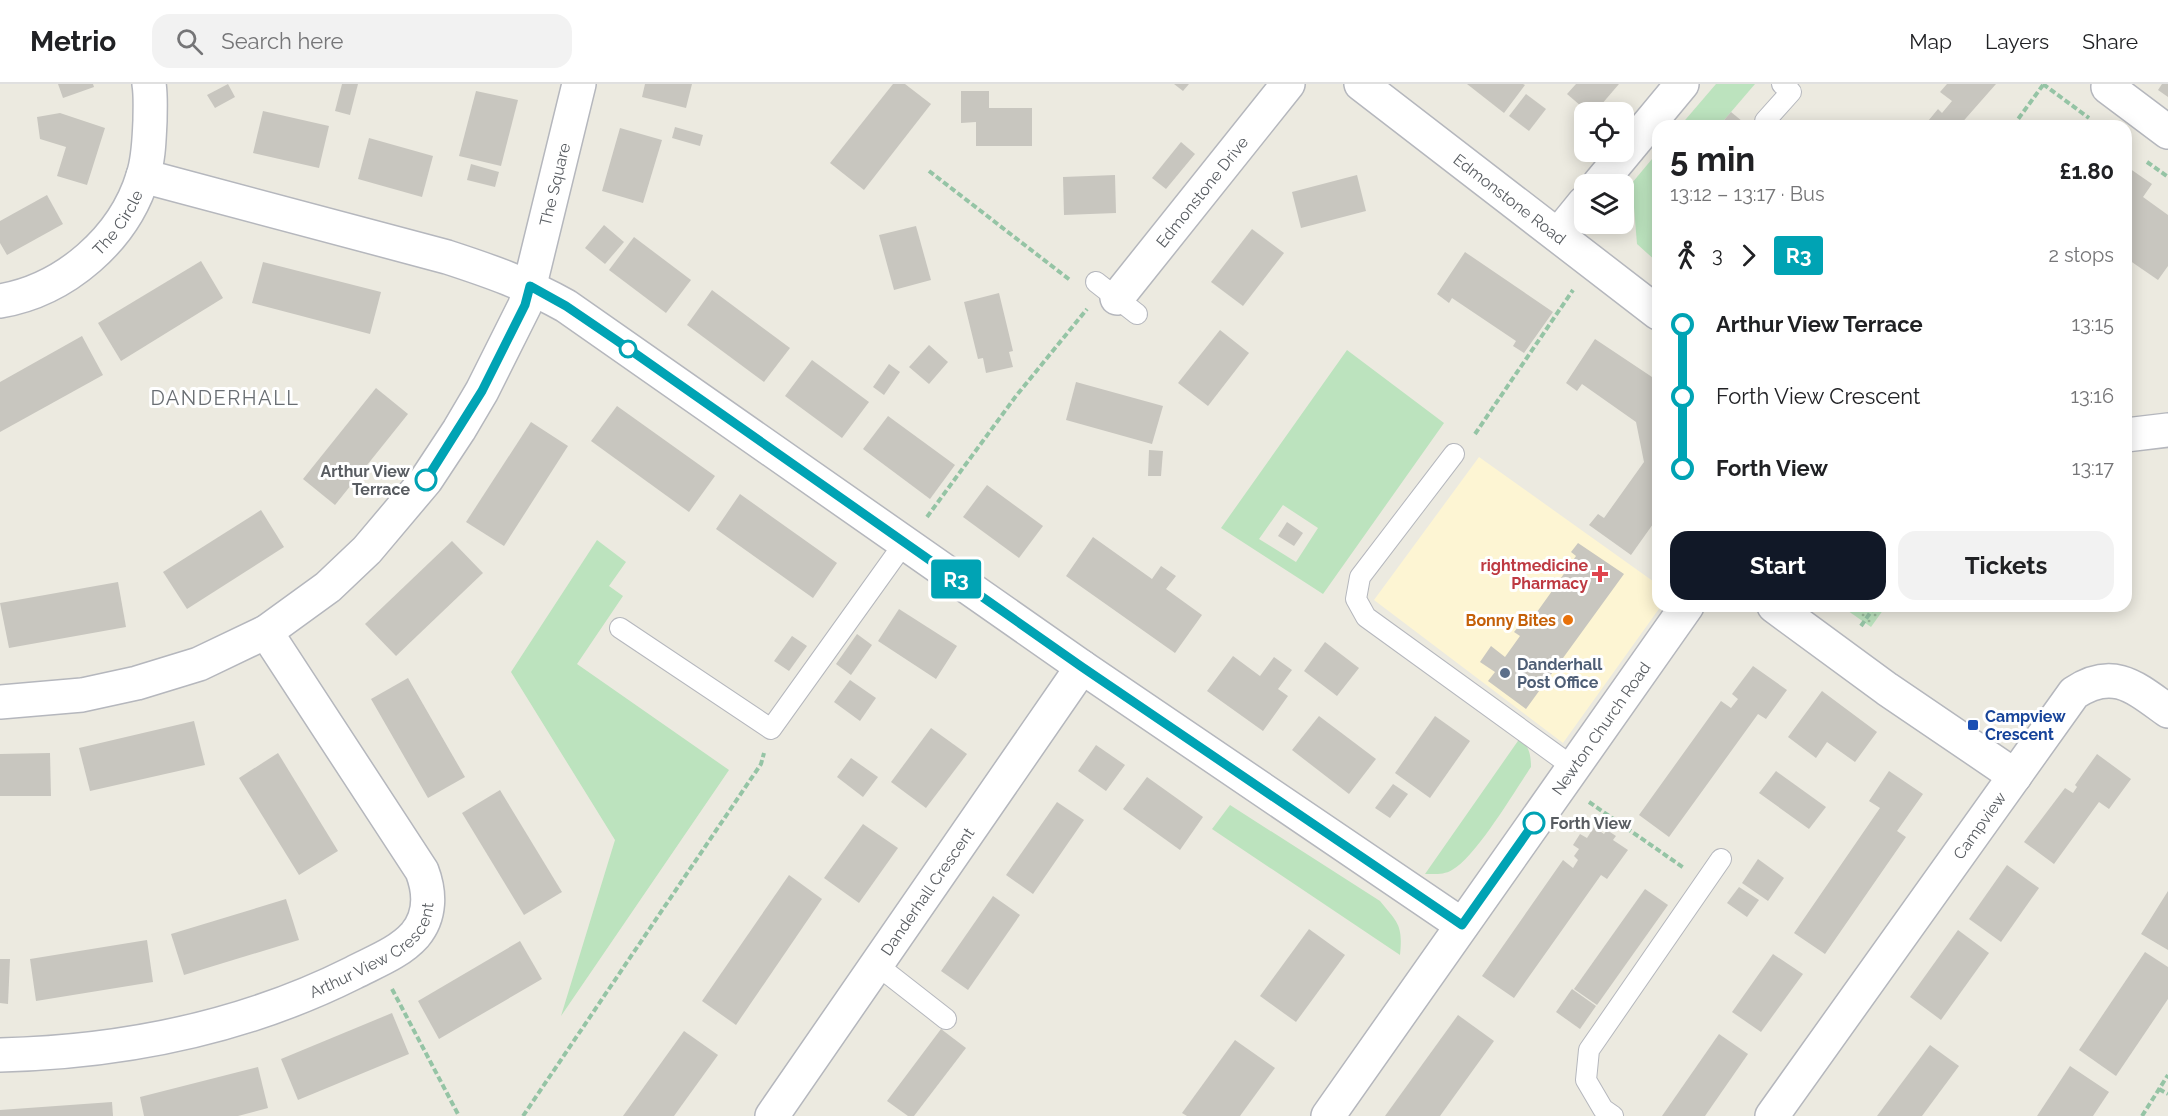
<!DOCTYPE html>
<html lang="en">
<head>
<meta charset="utf-8">
<style>
  :root { --surface:#fff; --page:#f2f2f2; --text:#202124; --muted:#757577; --line:#e0e0e0; --accent:#111827 }
  body { margin:0; font-family:Raleway,sans-serif; background:var(--page); color:var(--text); height:100vh; display:flex; flex-direction:column; font-size:22px; white-space:nowrap }
  * { box-sizing:border-box; margin:0 }
  p { font-size:20px; color:var(--muted) }
  .icon { flex:none; width:33px; height:33px; fill:none; stroke:currentColor; stroke-width:2; stroke-linecap:round; stroke-linejoin:round }
  .map { position:relative; flex:1; overflow:hidden }
  .panel { position:absolute; left:1652px; top:36px; width:480px; height:492px; display:flex; flex-direction:column; background:var(--surface); border-radius:18px; box-shadow:0 3px 15px #0003 }
  .panel>* { flex:none }
  .badge { padding:0 12px; border-radius:4px; font-size:21px; line-height:39px }
  .buttons { position:absolute; left:1574px; top:18px; display:grid; gap:12px }
  .buttons a { display:grid; place-items:center; width:60px; height:60px; border-radius:12px; background:var(--surface); box-shadow:0 3px 15px #0003; font-size:30px }
  .map>.badge { position:absolute; translate:-50% -50%; box-shadow:0 0 0 3px #fff }
  .legs { display:flex; align-items:center; gap:9px; height:66px; padding:0 18px; font-size:20px }
  .legs p { margin-inline-start:auto }
  .head { display:flex; align-items:center; justify-content:space-between; height:102px; padding:0 18px }
  h1 { font-size:33px; font-weight:700; line-height:45px }
  .action { display:flex; gap:12px; margin-top:auto; padding:12px 18px }
  .action a { flex:1; height:69px; border-radius:18px; background:var(--accent); color:#fff; font-size:24px; font-weight:700; line-height:69px; text-align:center }
  .action a+a { background:var(--page); color:var(--text) }
  ul { padding:0 18px; list-style:none }
  li { display:flex; align-items:center; gap:21px; height:72px; font-size:22px }
  li i { display:grid; place-items:center; width:9px; height:100%; margin:0 8px; background:currentColor }
  li i::after { content:''; width:15px; height:15px; margin:-8px; border:4px solid; border-radius:50%; background:var(--surface) }
  li p { margin-inline-start:auto }
  li:first-child i { background:linear-gradient(#0000 50%,currentColor 0) }
  li:last-child i { background:linear-gradient(currentColor 50%,#0000 0) }
  header { display:flex; align-items:center; gap:36px; box-sizing:border-box; height:84px; padding:0 30px; background:var(--surface); border-bottom:2px solid var(--line) }
  header strong { font-size:28px }
  nav { display:flex; gap:33px; margin-inline-start:auto; font-size:21px }
  .search { width:420px; height:54px; background:var(--page); display:flex; align-items:center; gap:15px; box-sizing:border-box; padding:0 21px; border-radius:18px; color:var(--muted); font-size:22px }
  .map>svg:first-child { display:block }
  .commercial { fill:#fdf5d3 }
  .grass { fill:#bce3be; fill-rule:evenodd }
  .garden { fill:url(#garden-dots) }
  .building { fill:#c8c6bf }
  .lines { fill:none; stroke-linecap:round; stroke-linejoin:round }
  .service-casing { stroke:#b5b7bd; stroke-width:22 }
  .minor-casing { stroke:#b5b7bd; stroke-width:36 }
  .tertiary-casing { stroke:#b5b7bd; stroke-width:36 }
  .path { stroke:#95c4a5; stroke-width:4; stroke-dasharray:6 3; stroke-linecap:butt }
  .service { stroke:#fff; stroke-width:20 }
  .minor { stroke:#fff; stroke-width:33 }
  .tertiary { stroke:#fff; stroke-width:33 }
  .line-1-casing { stroke:#fff; stroke-width:14 }
  .line-1 { stroke:#00a3b4; stroke-width:9 }
  .stop-1-dot { fill:#fff; stroke:#00a3b4; stroke-width:3 }
  .health-dot { fill:#e0444e; stroke:#fff; stroke-width:2 }
  .food-dot { fill:#e8710a; stroke:#fff; stroke-width:2 }
  .service-dot { fill:#5c6f8a; stroke:#fff; stroke-width:2 }
  .transit-dot { fill:#1a4fb4; stroke:#fff; stroke-width:2 }
  .labels { text-anchor:middle; dominant-baseline:central; stroke-width:6; stroke-linejoin:round; paint-order:stroke }
  .street-label { font-size:16px; fill:#585c61; stroke:#fff }
  .stop-label { font-size:16px; font-weight:bold; fill:#585c61; stroke:#fff; text-anchor:end }
  .health-label { font-size:16px; font-weight:bold; fill:#be3a42; stroke:#fff; text-anchor:end }
  .food-label { font-size:16px; font-weight:bold; fill:#c56008; stroke:#fff; text-anchor:end }
  .service-label { font-size:16px; font-weight:bold; fill:#4e5e75; stroke:#fff; text-anchor:start }
  .transit-label { font-size:16px; font-weight:bold; fill:#164399; stroke:#fff; text-anchor:start }
  .quarter-label { font-size:20px; letter-spacing:1.5px; fill:#696e73; stroke:#fff }
</style>
</head>
<body>
<header>
<strong>Metrio</strong>
<div class="search"><svg class="icon" aria-label="search" viewBox="0 0 24 24"><circle cx="10" cy="10" r="6"/><path d="M15 15l6 6"/></svg>Search here</div>
<nav><a>Map</a><a>Layers</a><a>Share</a></nav>
</header>
<div class="map">
<svg width="2168" height="1032" viewBox="0 0 2168 1032">
  <defs>
    <pattern id="garden-dots" width="8" height="8" patternUnits="userSpaceOnUse" patternTransform="scale(1.5)"><rect width="8" height="8" fill="#bce3be"/><path d="M2 2h.1M6 6h.1" fill="none" stroke="#9cbb9e" stroke-width="1.8" stroke-linecap="round"/></pattern>
  </defs>
  <rect width="100%" height="100%" fill="#eceae0"/>
  <path class="commercial" d="M 1479,373 L 1657,500 L 1658,522 L 1661,522 L 1563,659 L 1374,516 Z"/>
  <g class="grass">
    <path d="M 1716,0 L 1755,0 L 1719,42 L 1680,42 Z"/>
    <path d="M 1657,69 L 1657,115 L 1654,119 L 1657,121 L 1657,178 L 1637,160 L 1632,99 Z"/>
    <path d="M 1347,266 L 1444,339 L 1323,510 L 1221,444 ZM 1283,421 L 1318,444 L 1296,478 L 1259,455 Z"/>
    <path d="M 597,456 L 626,478 L 609,502 L 623,512 L 577,580 L 729,686 L 561,932 L 615,756 L 511,588 Z"/>
    <path d="M 1520,654 C 1529,663 1531,670 1531,683 C 1514,708 1476,773 1452,786 C 1444,791 1434,790 1425,790 Z"/>
    <path d="M 1230,721 L 1380,817 C 1398,839 1403,841 1400,871 L 1212,745 Z"/>
  </g>
  <path class="garden" d="M 1841,522 L 1886,522 L 1871,543 Z"/>
  <g class="building">
    <path d="M 58,0 L 93,0 L 94,3 L 63,14 Z"/>
    <path d="M 228,0 L 235,13 L 215,24 L 207,11 Z"/>
    <path d="M 342,0 L 358,0 L 350,31 L 335,27 Z"/>
    <path d="M 645,0 L 692,0 L 686,24 L 642,13 Z"/>
    <path d="M 893,0 L 905,0 L 931,20 L 864,106 L 830,79 Z"/>
    <path d="M 1174,0 L 1189,0 L 1183,7 Z"/>
    <path d="M 1467,0 L 1523,0 L 1525,1 L 1504,29 Z"/>
    <path d="M 1576,0 L 1619,0 L 1595,28 L 1588,28 L 1567,10 Z"/>
    <path d="M 1947,0 L 1996,0 L 1959,42 L 1924,42 L 1938,25 L 1942,29 L 1952,17 L 1940,8 Z"/>
    <path d="M 2162,0 L 2168,0 L 2168,13 L 2158,6 Z"/>
    <path d="M 476,7 L 518,16 L 501,82 L 459,72 Z"/>
    <path d="M 961,7 L 989,7 L 989,24 L 1032,24 L 1032,62 L 976,62 L 976,38 L 961,39 Z"/>
    <path d="M 1526,10 L 1546,25 L 1529,47 L 1509,32 Z"/>
    <path d="M 263,27 L 329,42 L 319,84 L 253,69 Z"/>
    <path d="M 1731,28 L 1748,42 L 1719,42 Z"/>
    <path d="M 60,29 L 105,44 L 87,101 L 57,92 L 66,63 L 40,55 L 37,33 Z"/>
    <path d="M 675,43 L 703,51 L 700,62 L 672,54 Z"/>
    <path d="M 620,44 L 662,56 L 643,119 L 602,107 Z"/>
    <path d="M 369,54 L 433,72 L 422,113 L 358,95 Z"/>
    <path d="M 1181,58 L 1195,70 L 1166,105 L 1152,94 Z"/>
    <path d="M 471,80 L 499,88 L 495,103 L 467,96 Z"/>
    <path d="M 2126,82 L 2152,100 L 2143,113 L 2168,131 L 2168,182 L 2158,196 L 2126,174 Z"/>
    <path d="M 1115,91 L 1116,129 L 1064,131 L 1063,93 Z"/>
    <path d="M 1357,91 L 1366,127 L 1301,144 L 1292,108 Z"/>
    <path d="M 47,111 L 63,140 L 7,171 L 0,159 L 0,137 Z"/>
    <path d="M 604,141 L 624,158 L 605,180 L 585,164 Z"/>
    <path d="M 916,142 L 931,196 L 894,206 L 879,151 Z"/>
    <path d="M 1252,145 L 1284,169 L 1243,222 L 1211,198 Z"/>
    <path d="M 634,153 L 691,196 L 666,229 L 609,186 Z"/>
    <path d="M 1465,168 L 1553,228 L 1524,269 L 1513,262 L 1516,257 L 1452,214 L 1449,219 L 1437,210 Z"/>
    <path d="M 201,177 L 223,214 L 121,277 L 98,239 Z"/>
    <path d="M 263,178 L 381,208 L 370,250 L 252,219 Z"/>
    <path d="M 712,206 L 790,264 L 764,298 L 687,241 Z"/>
    <path d="M 999,209 L 1013,267 L 1009,268 L 1013,283 L 986,289 L 983,274 L 978,275 L 964,218 Z"/>
    <path d="M 1220,246 L 1249,269 L 1208,322 L 1178,299 Z"/>
    <path d="M 82,252 L 103,291 L 0,348 L 0,298 Z"/>
    <path d="M 1595,255 L 1658,297 L 1658,433 L 1631,471 L 1589,441 L 1598,430 L 1604,434 L 1644,378 L 1636,338 L 1582,300 L 1577,307 L 1566,299 Z"/>
    <path d="M 929,261 L 948,278 L 929,300 L 909,283 Z"/>
    <path d="M 812,276 L 869,318 L 842,354 L 785,312 Z"/>
    <path d="M 889,280 L 900,288 L 884,311 L 873,303 Z"/>
    <path d="M 1076,298 L 1163,322 L 1152,360 L 1066,336 Z"/>
    <path d="M 376,304 L 408,330 L 335,421 L 303,395 Z"/>
    <path d="M 617,322 L 715,392 L 689,428 L 591,357 Z"/>
    <path d="M 888,332 L 955,381 L 930,415 L 863,365 Z"/>
    <path d="M 531,338 L 568,362 L 504,462 L 466,438 Z"/>
    <path d="M 1149,366 L 1163,367 L 1161,392 L 1148,392 Z"/>
    <path d="M 987,401 L 1043,442 L 1019,474 L 963,433 Z"/>
    <path d="M 740,410 L 837,479 L 813,514 L 716,445 Z"/>
    <path d="M 261,426 L 284,463 L 187,525 L 163,488 Z"/>
    <path d="M 1287,438 L 1303,449 L 1294,462 L 1278,452 Z"/>
    <path d="M 1093,453 L 1152,495 L 1161,482 L 1176,492 L 1166,505 L 1202,531 L 1175,569 L 1066,492 Z"/>
    <path d="M 452,457 L 483,489 L 396,572 L 365,540 Z"/>
    <path d="M 1578,459 L 1624,490 L 1526,625 L 1488,597 L 1495,588 L 1480,578 L 1491,562 L 1505,573 L 1520,552 L 1514,548 L 1522,538 L 1527,542 L 1552,507 L 1547,504 L 1554,493 L 1559,497 L 1576,472 L 1571,468 Z"/>
    <path d="M 118,498 L 126,543 L 9,564 L 0,519 Z"/>
    <path d="M 899,525 L 957,562 L 936,595 L 878,557 Z"/>
    <path d="M 857,550 L 872,561 L 851,591 L 836,580 Z"/>
    <path d="M 792,552 L 807,562 L 789,587 L 774,577 Z"/>
    <path d="M 1325,558 L 1359,584 L 1337,612 L 1304,587 Z"/>
    <path d="M 1233,572 L 1260,592 L 1274,573 L 1292,586 L 1278,605 L 1288,612 L 1263,647 L 1207,607 Z"/>
    <path d="M 1753,582 L 1787,606 L 1766,635 L 1758,630 L 1669,753 L 1639,731 L 1721,617 L 1731,624 L 1738,615 L 1732,610 Z"/>
    <path d="M 408,594 L 465,693 L 428,714 L 371,615 Z"/>
    <path d="M 850,596 L 876,614 L 860,637 L 834,618 Z"/>
    <path d="M 1822,607 L 1877,648 L 1855,678 L 1827,658 L 1816,674 L 1788,653 Z"/>
    <path d="M 1319,632 L 1376,675 L 1349,710 L 1292,666 Z"/>
    <path d="M 1435,632 L 1470,657 L 1430,714 L 1395,689 Z"/>
    <path d="M 194,637 L 205,681 L 90,707 L 79,664 Z"/>
    <path d="M 931,644 L 967,670 L 926,724 L 891,698 Z"/>
    <path d="M 1096,661 L 1125,681 L 1106,707 L 1078,687 Z"/>
    <path d="M 50,669 L 51,712 L 0,712 L 0,670 Z"/>
    <path d="M 278,669 L 338,767 L 299,791 L 239,694 Z"/>
    <path d="M 2097,670 L 2131,695 L 2109,725 L 2099,718 L 2054,780 L 2024,758 L 2065,704 L 2073,709 L 2077,703 L 2075,701 Z"/>
    <path d="M 851,674 L 878,693 L 863,713 L 837,693 Z"/>
    <path d="M 1776,687 L 1826,723 L 1809,745 L 1759,709 Z"/>
    <path d="M 1889,687 L 1923,710 L 1897,747 L 1906,753 L 1825,870 L 1794,849 L 1880,724 L 1869,717 Z"/>
    <path d="M 1147,693 L 1203,733 L 1180,766 L 1123,725 Z"/>
    <path d="M 1393,700 L 1408,710 L 1390,734 L 1375,724 Z"/>
    <path d="M 500,706 L 562,808 L 524,831 L 462,729 Z"/>
    <path d="M 1057,718 L 1084,736 L 1033,810 L 1006,791 Z"/>
    <path d="M 863,740 L 898,764 L 859,819 L 824,794 Z"/>
    <path d="M 1594,743 L 1604,750 L 1607,746 L 1616,752 L 1613,756 L 1628,766 L 1607,795 L 1601,791 L 1514,914 L 1482,892 L 1563,776 L 1573,784 L 1578,776 L 1574,772 L 1579,765 L 1573,761 L 1580,750 L 1587,754 Z"/>
    <path d="M 1758,775 L 1784,794 L 1768,817 L 1742,799 Z"/>
    <path d="M 2007,781 L 2039,804 L 2001,858 L 1969,835 Z"/>
    <path d="M 789,791 L 822,815 L 736,941 L 702,917 Z"/>
    <path d="M 1739,803 L 1759,816 L 1747,833 L 1727,819 Z"/>
    <path d="M 1645,805 L 1668,821 L 1597,921 L 1574,905 Z"/>
    <path d="M 2168,807 L 2168,866 L 2141,850 Z"/>
    <path d="M 993,812 L 1020,831 L 968,906 L 941,887 Z"/>
    <path d="M 286,815 L 299,856 L 184,891 L 171,850 Z"/>
    <path d="M 1309,845 L 1345,871 L 1296,938 L 1260,912 Z"/>
    <path d="M 1958,846 L 1989,869 L 1941,936 L 1910,913 Z"/>
    <path d="M 147,856 L 153,898 L 36,917 L 30,875 Z"/>
    <path d="M 520,857 L 542,895 L 439,955 L 418,917 Z"/>
    <path d="M 2145,868 L 2168,883 L 2168,915 L 2116,992 L 2079,966 Z"/>
    <path d="M 1773,870 L 1803,890 L 1761,948 L 1732,928 Z"/>
    <path d="M 0,875 L 10,875 L 8,920 L 0,919 Z"/>
    <path d="M 1572,905 L 1596,922 L 1580,945 L 1556,928 Z"/>
    <path d="M 392,929 L 409,970 L 298,1016 L 281,975 Z"/>
    <path d="M 1458,931 L 1494,957 L 1440,1032 L 1385,1032 Z"/>
    <path d="M 941,945 L 966,964 L 914,1032 L 908,1032 L 887,1017 Z"/>
    <path d="M 684,947 L 718,971 L 674,1032 L 623,1032 Z"/>
    <path d="M 1719,950 L 1748,970 L 1705,1032 L 1662,1032 Z"/>
    <path d="M 1235,956 L 1275,984 L 1240,1032 L 1187,1032 L 1182,1029 Z"/>
    <path d="M 1930,961 L 1959,982 L 1922,1032 L 1877,1032 Z"/>
    <path d="M 2070,982 L 2109,1008 L 2093,1032 L 2037,1032 Z"/>
    <path d="M 258,983 L 268,1024 L 238,1032 L 144,1032 L 140,1013 Z"/>
    <path d="M 112,1018 L 113,1032 L 0,1032 L 0,1026 Z"/>
  </g>
  <g class="lines">
    <g class="service-casing">
      <g id="service">
        <path d="M 1765,37 L 1791,8 L 1782,0"/>
        <path d="M 1096,198 L 1137,230"/>
        <path d="M 1454,370 L 1360,493 L 1356,515 L 1366,533 L 1573,683"/>
        <path d="M 620,544 L 771,645 L 905,458"/>
        <path d="M 877,881 L 946,935"/>
        <path d="M 1613,1032 L 1603,1025 L 1586,996 L 1589,966 L 1721,775"/>
      </g>
    </g>
    <g class="minor-casing">
      <g id="minor">
        <path d="M 2109,0 L 2108,3 L 2168,48"/>
        <path d="M 143,92 L 447,173 C 490,187 527,200 566,222 L 1082,583 L 1462,841"/>
        <path d="M 1599,100 L 1682,0"/>
        <path d="M 1558,151 L 1584,119"/>
        <path id="s1" d="M 1117,214 L 1288,0"/>
        <path id="s2" d="M 0,217 C 65,206 124,155 143,92 C 149,74 149,55 150,37 C 150,25 151,12 149,0"/>
        <path d="M 1774,522 L 1887,605 L 2015,692"/>
        <path id="s3" d="M 0,618 L 82,611 L 137,599 L 199,580 L 266,548 L 328,503 L 367,466 L 426,396 L 459,346 L 482,307 L 525,221 L 579,0"/>
        <path id="s4" d="M 0,971 C 122,968 243,944 353,889 C 374,878 399,869 415,851 C 431,832 430,808 422,787 L 266,548"/>
        <path id="s5" d="M 772,1032 L 1082,583"/>
        <path id="s6" d="M 1772,1032 L 2074,609 C 2113,583 2135,603 2168,627"/>
      </g>
    </g>
    <g class="tertiary-casing">
      <g id="tertiary">
        <path id="s7" d="M 1361,0 L 1658,229"/>
        <path d="M 2126,351 L 2168,346"/>
        <path id="s8" d="M 1328,1032 L 1687,522"/>
      </g>
    </g>
    <g class="path">
      <path d="M 2043,0 L 2089,34"/>
      <path d="M 2013,42 L 2043,1"/>
      <path d="M 2147,78 L 2168,93"/>
      <path d="M 929,87 L 1070,196"/>
      <path d="M 1475,350 L 1573,206"/>
      <path d="M 927,433 L 1016,312 L 1087,225"/>
      <path d="M 1861,542 L 1875,522"/>
      <path d="M 1589,718 L 1684,784"/>
      <path d="M 392,905 L 459,1032"/>
      <path d="M 2159,1005 L 2168,1010"/>
      <path d="M 523,1032 L 761,680 L 764,669"/>
      <path d="M 2142,1032 L 2168,991"/>
    </g>
    <use href="#service" class="service"/>
    <use href="#minor" class="minor"/>
    <use href="#tertiary" class="tertiary"/>
  </g>
  <g class="lines">
    <g class="line-1-casing">
      <path id="line-1" d="M 426,396 L 482,307 L 525,221 L 530,202 L 566,222 L 616,256 L 1082,583 L 1462,841 L 1534,739"/>
    </g>
    <use href="#line-1" class="line-1"/>
  </g>
  <g class="stop-1-dot">
    <circle cx="628" cy="265" r="8"/>
    <circle cx="426" cy="396" r="10"/>
    <circle cx="1534" cy="739" r="10"/>
  </g>
  <path class="health-dot" d="M1597 481h6v6h6v6h-6v6h-6v-6h-6v-6h6z"/>
  <circle class="food-dot" cx="1568" cy="536" r="6"/>
  <circle class="service-dot" cx="1505" cy="589" r="6"/>
  <rect class="transit-dot" x="1967" y="635" width="12" height="12" rx="3"/>
  <g class="labels">
    <g class="street-label">
      <text stroke="none"><textPath href="#s3" startOffset="825">The Square</textPath></text>
      <text stroke="none"><textPath href="#s1" startOffset="136">Edmonstone Drive</textPath></text>
      <text stroke="none"><textPath href="#s7" startOffset="188">Edmonstone Road</textPath></text>
      <text stroke="none"><textPath href="#s2" startOffset="146">The Circle</textPath></text>
      <text stroke="none"><textPath href="#s8" startOffset="474">Newton Church Road</textPath></text>
      <text stroke="none"><textPath href="#s6" startOffset="357">Campview</textPath></text>
      <text stroke="none"><textPath href="#s5" startOffset="273">Danderhall Crescent</textPath></text>
      <text stroke="none"><textPath href="#s4" startOffset="396">Arthur View Crescent</textPath></text>
    </g>
    <g class="stop-label">
      <text x="410" y="387">Arthur View<tspan x="410" dy="18">Terrace</tspan></text>
      <text x="1550" y="739" text-anchor="start">Forth View</text>
    </g>
    <g class="health-label">
      <text x="1588" y="481">rightmedicine<tspan x="1588" dy="18">Pharmacy</tspan></text>
    </g>
    <g class="food-label">
      <text x="1556" y="536">Bonny Bites</text>
    </g>
    <g class="service-label">
      <text x="1517" y="580">Danderhall<tspan x="1517" dy="18">Post Office</tspan></text>
    </g>
    <g class="transit-label">
      <text x="1985" y="632">Campview<tspan x="1985" dy="18">Crescent</tspan></text>
    </g>
    <g class="quarter-label">
      <text x="225" y="314">DANDERHALL</text>
    </g>
  </g>
</svg>
<div class="buttons">
<a><svg class="icon" aria-label="locate" viewBox="0 0 24 24"><circle cx="12" cy="12" r="6"/><path d="M12 2v4M12 18v4M2 12h4M18 12h4"/></svg></a>
<a><svg class="icon" aria-label="layers" viewBox="0 0 24 24"><path d="M12 4l9 5-9 5-9-5zM3 14l9 5 9-5"/></svg></a>
</div>
<b class="badge" style="left:956px;top:495px;background:#00a3b4;color:#fff">R3</b>
<section class="panel">
<div class="head"><div><h1>5 min</h1><p>13:12 – 13:17 · Bus</p></div><b>£1.80</b></div>
<div class="legs"><svg class="icon" aria-label="walk" viewBox="0 0 24 24"><circle cx="13" cy="4" r="2"/><path d="M13 8l-2 6 4 7M11 14l-3 7M7 12l3-4h3l4 4"/></svg>3<svg class="icon" aria-label="forward" viewBox="0 0 24 24"><path d="M9 5l7 7-7 7"/></svg><b class="badge" style="background:#00a3b4;color:#fff">R3</b><p>2 stops</p></div>
<ul>
<li><i style="color:#00a3b4"></i><b>Arthur View Terrace</b><p>13:15</p></li>
<li><i style="color:#00a3b4"></i><span>Forth View Crescent</span><p>13:16</p></li>
<li><i style="color:#00a3b4"></i><b>Forth View</b><p>13:17</p></li>
</ul>
<div class="action"><a>Start</a><a>Tickets</a></div>
</section>
</div>
</body>
</html>
